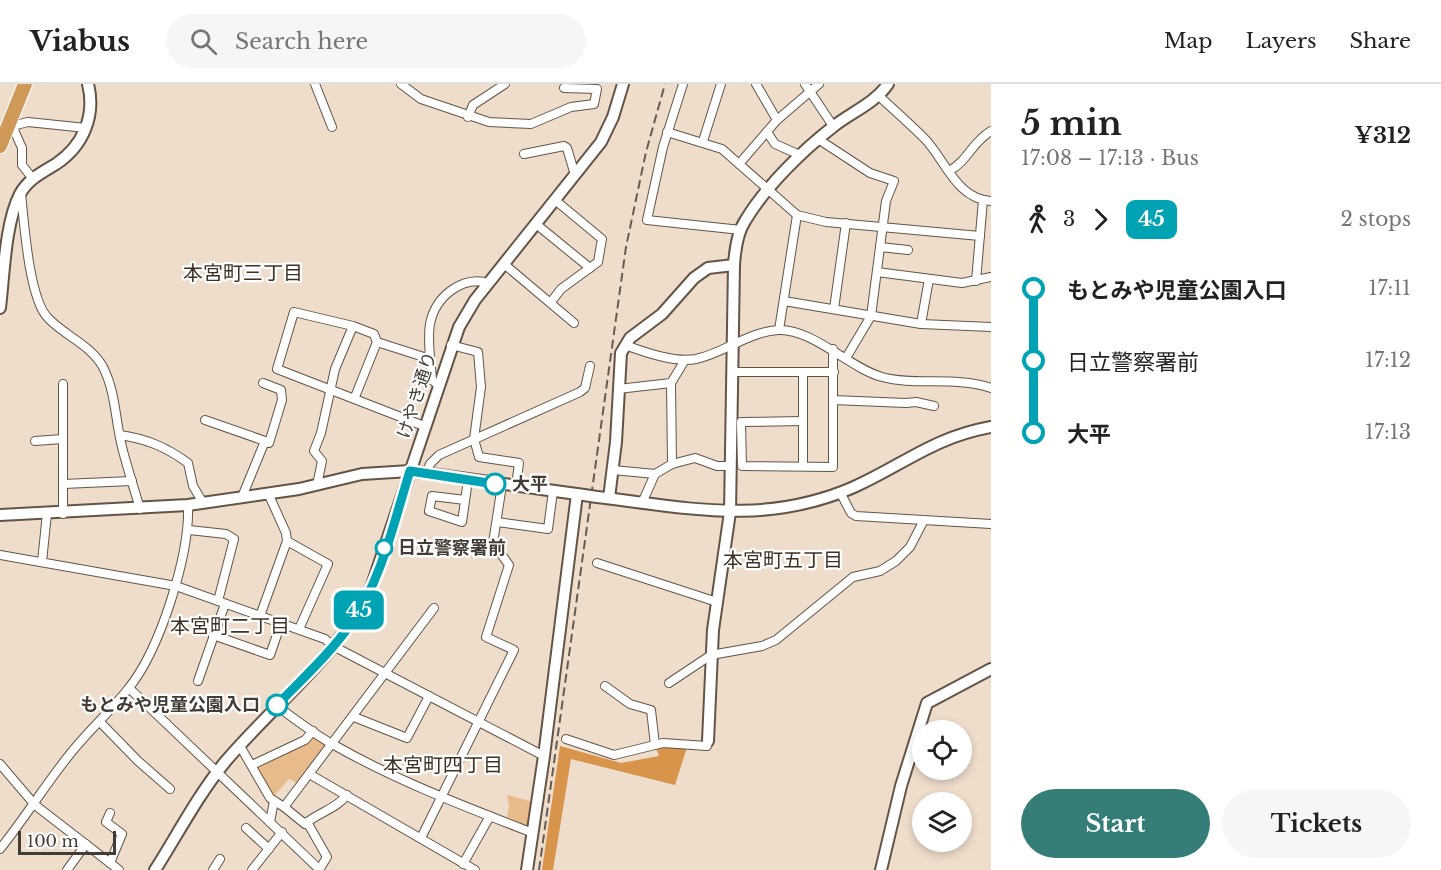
<!DOCTYPE html>
<html lang="en">
<head>
<meta charset="utf-8">
<style>
  :root { --surface:#fff; --page:#f6f6f6; --text:#222; --muted:#767676; --line:#e0e0e0; --accent:#357d77 }
  body { margin:0; font-family:"Libre Baskerville","Noto Sans JP",serif; background:var(--page); color:var(--text); height:100vh; display:flex; flex-direction:column; font-size:22px; white-space:nowrap }
  * { box-sizing:border-box; margin:0 }
  p { font-size:20px; color:var(--muted) }
  .icon { flex:none; width:33px; height:33px; fill:none; stroke:currentColor; stroke-width:2; stroke-linecap:round; stroke-linejoin:round }
  .map { position:relative; flex:1; overflow:hidden }
  .details { display:flex; flex-direction:column; background:var(--surface); width:450px }
  .details>* { flex:none }
  .badge { padding:0 12px; border-radius:9px; font-size:21px; line-height:39px }
  .buttons { position:absolute; left:912px; top:636px; display:grid; gap:12px }
  .buttons a { display:grid; place-items:center; width:60px; height:60px; border-radius:50%; background:var(--surface); box-shadow:0 3px 9px #0003; font-size:30px }
  .scale { position:absolute; left:18px; bottom:15px; width:98px; box-sizing:border-box; padding-left:6px; border:3px solid #423c35; border-top:0; font-size:16px; line-height:21px; white-space:nowrap; color:#423c35; -webkit-text-stroke:4px #fff; paint-order:stroke }
  .map>.badge { position:absolute; translate:-50% -50%; box-shadow:0 0 0 3px #fff }
  .legs { display:flex; align-items:center; gap:9px; height:66px; padding:0 30px; font-size:20px }
  .legs p { margin-inline-start:auto }
  .overview { display:flex; align-items:center; justify-content:space-between; height:102px; padding:0 30px }
  h1 { font-size:33px; font-weight:700; line-height:45px }
  .action { display:flex; gap:12px; margin-top:auto; padding:12px 30px }
  .action a { flex:1; height:69px; border-radius:36px; background:var(--accent); color:#fff; font-size:24px; font-weight:700; line-height:69px; text-align:center }
  .action a+a { background:var(--page); color:var(--text) }
  ul { padding:0 30px; list-style:none }
  li { display:flex; align-items:center; gap:21px; height:72px; font-size:22px }
  li i { display:grid; place-items:center; width:9px; height:100%; margin:0 8px; background:currentColor }
  li i::after { content:''; width:15px; height:15px; margin:-8px; border:4px solid; border-radius:50%; background:var(--surface) }
  li p { margin-inline-start:auto }
  li:first-child i { background:linear-gradient(#0000 50%,currentColor 0) }
  li:last-child i { background:linear-gradient(currentColor 50%,#0000 0) }
  header { display:flex; align-items:center; gap:36px; box-sizing:border-box; height:84px; padding:0 30px; background:var(--surface); border-bottom:2px solid var(--line) }
  header strong { font-size:28px }
  nav { display:flex; gap:33px; margin-inline-start:auto; font-size:21px }
  .search { width:420px; height:54px; background:var(--page); display:flex; align-items:center; gap:15px; box-sizing:border-box; padding:0 21px; border-radius:33px; color:var(--muted); font-size:22px }
  main { display:flex; flex:1; min-height:0 }
  .map>svg:first-child { display:block }
  .green { fill:#e8bb8d }
  .forest { fill:#d7944a }
  .lines { fill:none; stroke-linecap:round; stroke-linejoin:round }
  .minor-casing { stroke:#635446; stroke-width:10 }
  .tertiary-casing { stroke:#635446; stroke-width:14 }
  .trunk-casing { stroke:#fff; stroke-width:16 }
  .minor { stroke:#fff; stroke-width:8 }
  .tertiary { stroke:#fff; stroke-width:10 }
  .trunk { stroke:#cf9a58; stroke-width:14 }
  .rail { stroke:#655d54; stroke-width:2; stroke-dasharray:9 4.5; stroke-linecap:butt }
  .tertiary-bridge-casing { stroke:#635446; stroke-width:14; stroke-linecap:butt }
  .tertiary-bridge { stroke:#fff; stroke-width:10 }
  .line-1-casing { stroke:#fff; stroke-width:14 }
  .line-1 { stroke:#00a3b4; stroke-width:9 }
  .stop-1-dot { fill:#fff; stroke:#00a3b4; stroke-width:3 }
  .labels { text-anchor:middle; dominant-baseline:central; stroke-width:4.5; stroke-linejoin:round; paint-order:stroke }
  .street-label { font-size:18px; fill:#423c35; stroke:#fff }
  .stop-label { font-size:18px; font-weight:bold; fill:#423c35; stroke:#fff; text-anchor:start }
  .neighbourhood-label { font-size:20px; fill:#3e3123; stroke:#fff }
</style>
</head>
<body>
<header>
<strong>Viabus</strong>
<div class="search"><svg class="icon" aria-label="search" viewBox="0 0 24 24"><circle cx="10" cy="10" r="6"/><path d="M15 15l6 6"/></svg>Search here</div>
<nav><a>Map</a><a>Layers</a><a>Share</a></nav>
</header>
<main>
<div class="map">
<svg width="991" height="786" viewBox="0 0 991 786">
  <rect width="100%" height="100%" fill="#efddcc"/>
  <g class="green">
    <path d="M 314,651 L 329,661 L 300,701 L 289,695 L 273,713 L 254,683 Z"/>
    <path d="M 507,711 L 538,719 L 533,749 L 506,738 L 509,722 Z"/>
  </g>
  <path class="forest" d="M 688,660 L 675,701 L 571,675 L 553,786 L 542,786 L 560,662 L 621,679 L 659,672 L 655,661 Z"/>
  <g class="lines">
    <g class="minor-casing">
      <g id="minor">
        <path d="M 315,0 L 332,43"/>
        <path d="M 401,0 L 421,15 L 489,38 L 531,40 L 571,23 L 594,20 L 597,5 L 564,4"/>
        <path d="M 683,0 L 663,63 L 647,136 L 741,146"/>
        <path d="M 756,0 L 777,36"/>
        <path d="M 805,0 L 833,42"/>
        <path d="M 879,12 C 894,26 910,40 924,54 C 945,75 956,115 991,117"/>
        <path d="M 468,33 L 473,21 L 505,0"/>
        <path d="M 667,48 L 722,65 L 797,131 L 826,138 L 980,152"/>
        <path d="M 767,48 L 775,60 L 800,71"/>
        <path d="M 818,55 L 870,89 L 894,97 L 886,117 L 871,232 L 846,274"/>
        <path d="M 703,57 L 721,0"/>
        <path d="M 524,70 L 564,62 L 567,64 L 575,91"/>
        <path d="M 739,80 L 777,36 L 819,0"/>
        <path d="M 949,87 C 968,77 971,59 991,47"/>
        <path d="M 33,95 L 22,81 L 22,64 L 14,46 L 16,41 L 28,38 L 86,44"/>
        <path d="M 21,109 C 24,138 29,215 48,234 C 65,252 91,261 103,283 C 116,309 115,335 122,363 C 127,383 134,404 140,425"/>
        <path d="M 536,140 L 590,184"/>
        <path d="M 880,163 L 908,166"/>
        <path d="M 504,180 L 574,239"/>
        <path d="M 877,188 L 962,199 L 991,193"/>
        <path d="M 976,197 L 983,116"/>
        <path d="M 784,217 L 921,240 L 991,243"/>
        <path d="M 551,218 L 561,205 L 598,178 L 602,155 L 555,116"/>
        <path d="M 834,225 L 846,139"/>
        <path d="M 921,240 L 929,195"/>
        <path d="M 779,246 L 797,131"/>
        <path d="M 451,261 L 478,268 L 481,303 L 474,355 L 479,373 L 519,379 L 516,402"/>
        <path d="M 625,261 C 644,268 675,279 696,275 C 724,269 748,248 778,246 C 812,244 851,285 882,293 C 915,302 954,292 991,304"/>
        <path d="M 833,265 L 833,316 L 906,319 L 916,318 L 934,322"/>
        <path d="M 733,288 L 834,288"/>
        <path d="M 263,299 L 281,306 L 282,316 L 269,359"/>
        <path d="M 671,299 L 672,380"/>
        <path d="M 63,300 L 63,430"/>
        <path d="M 438,301 L 432,296 C 431,279 427,257 430,240 C 435,213 462,191 489,199"/>
        <path d="M 618,305 L 671,299 L 685,276"/>
        <path d="M 355,313 L 377,258"/>
        <path d="M 205,336 L 265,357 L 242,413"/>
        <path d="M 803,337 L 741,338 L 742,382 L 833,383 L 833,316"/>
        <path d="M 424,342 L 277,285 L 294,228 L 353,242 L 374,250 L 377,258 L 430,275"/>
        <path d="M 120,351 C 147,355 166,363 188,379 L 193,402 L 203,419"/>
        <path d="M 35,357 L 62,355"/>
        <path d="M 803,382 L 803,288"/>
        <path d="M 613,386 L 655,390"/>
        <path d="M 426,389 L 430,380 L 439,371 L 580,308 L 585,304 L 590,282"/>
        <path d="M 63,400 L 132,397"/>
        <path d="M 317,401 L 322,377 L 314,367 L 321,349 L 335,285 L 353,242"/>
        <path d="M 840,408 L 851,429 L 856,432 L 991,440"/>
        <path d="M 465,416 L 432,412 L 429,427 L 462,438 L 468,396"/>
        <path d="M 642,419 L 655,390 L 672,380 L 695,374 L 717,382 L 731,382"/>
        <path d="M 497,438 L 548,445 L 553,407"/>
        <path d="M 189,446 L 226,450 L 234,455 L 218,517"/>
        <path d="M 287,457 L 328,480 L 299,545"/>
        <path d="M 0,471 L 176,502 L 325,555 L 333,562 L 544,672"/>
        <path d="M 42,478 L 47,429"/>
        <path d="M 597,479 L 717,518"/>
        <path d="M 260,532 L 287,457 L 286,449 L 268,409"/>
        <path d="M 213,551 L 270,571 L 281,539"/>
        <path d="M 198,597 L 225,520"/>
        <path d="M 669,599 L 711,571 L 762,562 L 776,556 L 853,493 L 880,487 L 896,477 L 910,463 L 924,436"/>
        <path d="M 605,602 L 630,620 L 651,626 L 655,661"/>
        <path d="M 129,604 L 320,786"/>
        <path d="M 277,622 C 295,635 314,650 334,661 C 397,697 466,723 533,749"/>
        <path d="M 354,633 L 407,654 L 429,612"/>
        <path d="M 100,638 L 138,677 L 170,705"/>
        <path d="M 566,655 L 614,671 L 663,659 L 707,662 L 708,657"/>
        <path d="M 240,662 L 270,714 L 284,723 L 434,524"/>
        <path d="M 0,680 L 35,721 L 119,786"/>
        <path d="M 252,681 L 305,656 L 313,647"/>
        <path d="M 311,691 L 475,786"/>
        <path d="M 284,723 L 305,740 C 319,728 336,725 347,711"/>
        <path d="M 110,729 L 106,738 L 122,750 L 110,779"/>
        <path d="M 270,738 L 274,717"/>
        <path d="M 307,738 L 327,773 L 319,786"/>
        <path d="M 246,744 L 269,765"/>
        <path d="M 421,754 L 514,566 L 486,553 L 509,481 L 493,459 L 502,401"/>
        <path d="M 0,765 C 25,734 45,701 70,670 C 88,647 110,628 128,605 C 160,566 190,471 188,421"/>
        <path d="M 463,780 L 490,732"/>
        <path d="M 67,786 L 86,760"/>
        <path d="M 213,786 L 220,775"/>
        <path d="M 252,786 L 282,748"/>
      </g>
    </g>
    <g class="tertiary-casing">
      <g id="tertiary">
        <path d="M 0,224 C 4,191 5,139 20,110 C 28,95 43,88 56,80 C 83,62 96,32 88,0"/>
        <path d="M 597,413 C 688,424 765,442 854,403 C 905,380 932,354 991,343"/>
        <path d="M 609,414 L 616,358 L 621,269 L 630,254 L 662,230 L 694,194 L 708,184 L 734,181"/>
        <path d="M 0,431 L 188,421 L 299,405 L 362,390 L 410,387 L 584,411"/>
        <path d="M 708,657 L 713,546 L 730,428 L 734,181 C 735,166 737,149 745,137 C 765,103 803,66 834,42 C 852,28 875,19 888,0"/>
        <path d="M 155,786 C 178,750 198,711 225,678 C 273,621 339,572 371,504 L 459,243 L 475,216 L 601,58 L 613,33 L 623,0"/>
        <path d="M 527,786 L 544,672 L 577,410"/>
        <path d="M 881,786 L 901,702 L 927,619 L 991,585"/>
      </g>
    </g>
    <g class="trunk-casing">
      <path id="trunk" d="M 0,62 L 25,0"/>
    </g>
    <use href="#minor" class="minor"/>
    <use href="#tertiary" class="tertiary"/>
    <use href="#trunk" class="trunk"/>
    <path class="rail" d="M 539,786 L 626,163 L 646,68 L 665,0"/>
    <g class="tertiary-bridge-casing">
      <path id="tertiary-bridge" d="M 584,411 L 597,413"/>
    </g>
    <use href="#tertiary-bridge" class="tertiary-bridge"/>
  </g>
  <g class="lines">
    <g class="line-1-casing">
      <path id="line-1" d="M 277,621 C 302,595 331,569 352,538 C 382,495 394,437 410,387 L 495,400"/>
    </g>
    <use href="#line-1" class="line-1"/>
  </g>
  <g class="stop-1-dot">
    <circle cx="495" cy="400" r="10"/>
    <circle cx="384" cy="464" r="8"/>
    <circle cx="277" cy="621" r="10"/>
  </g>
  <g class="labels">
    <g class="street-label">
      <text transform="translate(417 311) rotate(-72)">けやき通り</text>
    </g>
    <g class="stop-label">
      <text x="512" y="400">大平</text>
      <text x="398" y="464">日立警察署前</text>
      <text x="260" y="621" text-anchor="end">もとみや児童公園入口</text>
    </g>
    <g class="neighbourhood-label">
      <text x="243" y="189">本宮町三丁目</text>
      <text x="783" y="476">本宮町五丁目</text>
      <text x="230" y="542">本宮町二丁目</text>
      <text x="443" y="681">本宮町四丁目</text>
    </g>
  </g>
</svg>
<div class="buttons">
<a><svg class="icon" aria-label="locate" viewBox="0 0 24 24"><circle cx="12" cy="12" r="6"/><path d="M12 2v4M12 18v4M2 12h4M18 12h4"/></svg></a>
<a><svg class="icon" aria-label="layers" viewBox="0 0 24 24"><path d="M12 4l9 5-9 5-9-5zM3 14l9 5 9-5"/></svg></a>
</div>
<div class="scale">100 m</div>
<b class="badge" style="left:359px;top:526px;background:#00a3b4;color:#fff">45</b>
</div>
<section class="details">
<div class="overview"><div><h1>5 min</h1><p>17:08 – 17:13 · Bus</p></div><b>¥312</b></div>
<div class="legs"><svg class="icon" aria-label="walk" viewBox="0 0 24 24"><circle cx="13" cy="4" r="2"/><path d="M13 8l-2 6 4 7M11 14l-3 7M7 12l3-4h3l4 4"/></svg>3<svg class="icon" aria-label="forward" viewBox="0 0 24 24"><path d="M9 5l7 7-7 7"/></svg><b class="badge" style="background:#00a3b4;color:#fff">45</b><p>2 stops</p></div>
<ul>
<li><i style="color:#00a3b4"></i><b>もとみや児童公園入口</b><p>17:11</p></li>
<li><i style="color:#00a3b4"></i><span>日立警察署前</span><p>17:12</p></li>
<li><i style="color:#00a3b4"></i><b>大平</b><p>17:13</p></li>
</ul>
<div class="action"><a>Start</a><a>Tickets</a></div>
</section>
</main>
</body>
</html>
